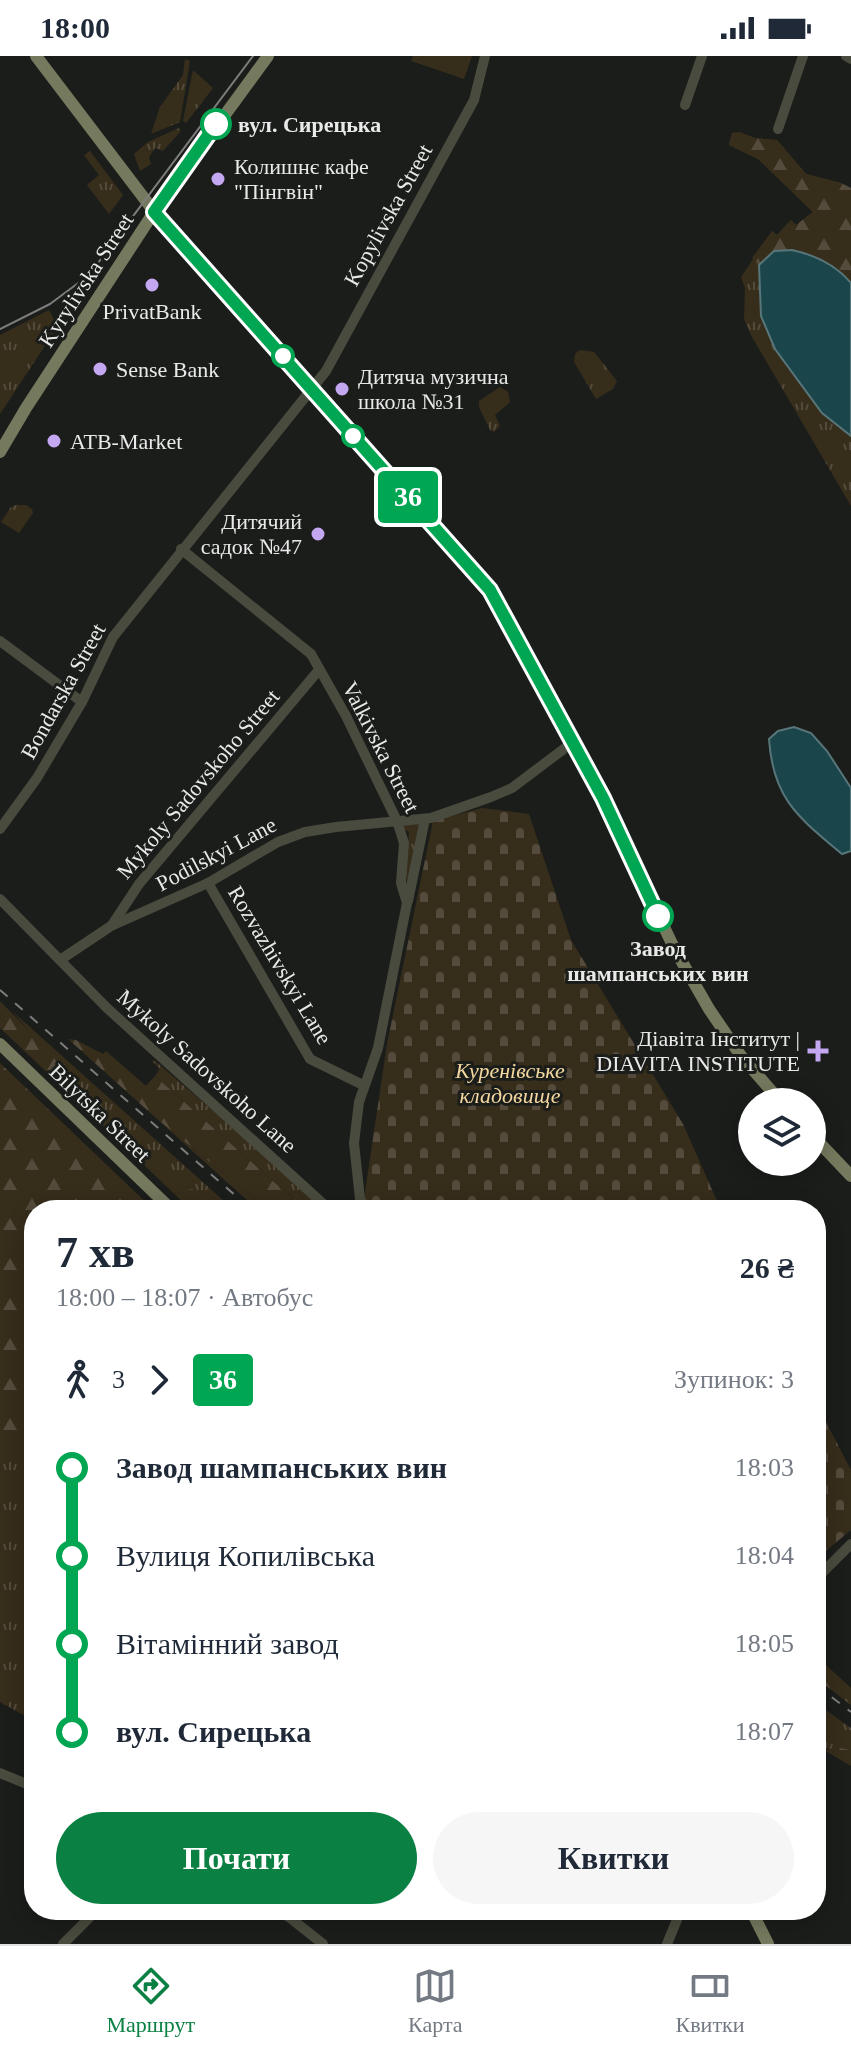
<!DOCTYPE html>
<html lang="uk">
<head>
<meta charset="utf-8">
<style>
  :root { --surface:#fff; --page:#f6f6f7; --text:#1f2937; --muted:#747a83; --line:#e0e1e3; --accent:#0b8043 }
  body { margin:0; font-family:"Times New Roman",serif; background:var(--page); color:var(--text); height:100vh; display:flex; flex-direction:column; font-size:30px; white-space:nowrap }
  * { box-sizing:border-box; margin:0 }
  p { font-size:26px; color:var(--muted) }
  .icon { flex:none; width:44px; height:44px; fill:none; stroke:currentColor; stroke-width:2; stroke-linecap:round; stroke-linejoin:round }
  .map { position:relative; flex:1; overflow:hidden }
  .drawer { position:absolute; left:24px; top:1144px; width:802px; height:720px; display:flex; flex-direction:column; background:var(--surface); border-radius:32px; box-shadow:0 4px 20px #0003 }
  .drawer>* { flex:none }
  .badge { padding:0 16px; border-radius:6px; font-size:28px; line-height:52px }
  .controls { position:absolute; left:738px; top:1032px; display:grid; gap:16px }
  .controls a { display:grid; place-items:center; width:88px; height:88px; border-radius:50%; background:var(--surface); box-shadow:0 4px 20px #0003; font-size:40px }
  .map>.badge { position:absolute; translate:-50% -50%; box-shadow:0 0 0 4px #fff }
  .legs { display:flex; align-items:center; gap:12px; height:88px; padding:0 32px; font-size:26px }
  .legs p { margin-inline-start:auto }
  .headline { display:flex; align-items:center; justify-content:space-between; height:136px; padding:0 32px }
  h1 { font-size:44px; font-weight:700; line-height:60px }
  .primary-button { display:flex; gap:16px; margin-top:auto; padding:16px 32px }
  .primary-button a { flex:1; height:92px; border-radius:48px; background:var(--accent); color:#fff; font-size:32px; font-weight:700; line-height:92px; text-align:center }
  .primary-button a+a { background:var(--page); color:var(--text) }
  ul { padding:0 32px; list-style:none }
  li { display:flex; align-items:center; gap:28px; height:88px; font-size:30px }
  li i { display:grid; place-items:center; width:12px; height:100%; margin:0 10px; background:currentColor }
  li i::after { content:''; width:20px; height:20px; margin:-10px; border:6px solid; border-radius:50%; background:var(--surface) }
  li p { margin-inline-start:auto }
  li:first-child i { background:linear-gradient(#0000 50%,currentColor 0) }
  li:last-child i { background:linear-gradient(currentColor 50%,#0000 0) }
  .status { display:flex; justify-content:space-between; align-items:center; height:56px; padding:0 40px; background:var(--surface); direction:ltr }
  .status svg { height:22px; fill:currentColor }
  .tab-bar { display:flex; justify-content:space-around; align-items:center; height:112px; border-top:2px solid var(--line); background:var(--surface); font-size:22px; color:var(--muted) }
  .tab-bar a { display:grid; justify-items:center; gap:4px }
  .tab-bar .on { color:var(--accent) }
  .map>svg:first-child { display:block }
  .grass { fill:url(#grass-tufts) }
  .forest { fill:url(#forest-firs) }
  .cemetery { fill:url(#cemetery-stones) }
  .pitch { fill:#372d1b }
  .water { fill:#1a454b; stroke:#58767a; stroke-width:2 }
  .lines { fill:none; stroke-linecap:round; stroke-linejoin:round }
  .minor { stroke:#494b3e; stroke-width:10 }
  .major { stroke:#757a5e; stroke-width:12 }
  .tram { stroke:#7c7d7c; stroke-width:2 }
  .rail { stroke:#7c7d7c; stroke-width:2; stroke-dasharray:10 10; stroke-linecap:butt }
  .line-1-casing { stroke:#fff; stroke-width:18 }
  .line-1 { stroke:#00a651; stroke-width:12 }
  .stop-1-dot { fill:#fff; stroke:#00a651; stroke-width:4 }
  .poi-dot { fill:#c4a7f1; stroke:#1b1d1b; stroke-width:3 }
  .labels { text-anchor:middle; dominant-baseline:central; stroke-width:6; stroke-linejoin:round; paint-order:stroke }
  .stop-label { font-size:22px; font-weight:bold; fill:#e8e9e8; stroke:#1b1d1b; text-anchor:start }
  .poi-label { font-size:22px; fill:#e8e9e8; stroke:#1b1d1b; text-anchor:start }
  .street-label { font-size:22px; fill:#e8e9e8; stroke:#1b1d1b }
  .park-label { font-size:22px; font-style:italic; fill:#f3d79f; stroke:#1b1d1b }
</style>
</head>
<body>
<div class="status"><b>18:00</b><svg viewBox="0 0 49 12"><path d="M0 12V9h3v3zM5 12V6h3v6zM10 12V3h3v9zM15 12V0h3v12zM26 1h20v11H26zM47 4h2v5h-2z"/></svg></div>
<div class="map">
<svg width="851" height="1888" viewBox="0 0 851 1888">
  <defs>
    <pattern id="grass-tufts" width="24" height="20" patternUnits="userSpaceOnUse" patternTransform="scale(2)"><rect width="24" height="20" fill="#372d1b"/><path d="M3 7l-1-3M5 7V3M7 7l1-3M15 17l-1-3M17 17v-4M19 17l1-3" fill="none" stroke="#544b3c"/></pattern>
    <pattern id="forest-firs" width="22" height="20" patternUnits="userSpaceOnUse" patternTransform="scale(2)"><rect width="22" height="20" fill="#372d1b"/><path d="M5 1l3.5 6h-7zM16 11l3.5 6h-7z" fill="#544b3c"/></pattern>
    <pattern id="cemetery-stones" width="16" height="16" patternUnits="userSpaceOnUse" patternTransform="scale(2)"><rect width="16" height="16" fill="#372d1b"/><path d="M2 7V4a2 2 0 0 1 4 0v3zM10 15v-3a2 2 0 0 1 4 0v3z" fill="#544b3c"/></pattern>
  </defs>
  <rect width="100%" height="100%" fill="#1b1d1b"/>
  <g class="grass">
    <path d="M 185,3 L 190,5 L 180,66 L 151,78 L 160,51 L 183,19 Z"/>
    <path d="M 193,14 L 213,32 L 186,67 L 183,65 Z"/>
    <path d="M 179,72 L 181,75 L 163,95 L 155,92 L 149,101 L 151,108 L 140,115 L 134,98 L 148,86 Z"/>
    <path d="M 739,76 L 755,82 L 777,84 L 806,118 L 841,127 L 851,132 L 851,450 L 752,281 L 744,263 L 745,232 L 741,221 L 772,175 L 777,179 L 791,164 L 796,169 L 813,156 L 758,103 L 729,89 L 732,77 Z"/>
    <path d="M 90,95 L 123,139 L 109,158 L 87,129 L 99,119 L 84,99 Z"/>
    <path d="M 49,254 L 54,263 L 56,273 L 0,358 L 0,279 Z"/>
    <path d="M 580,294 L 594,296 L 617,325 L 613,333 L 596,343 L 574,306 L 575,298 Z"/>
    <path d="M 500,331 L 508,336 L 510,346 L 495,359 L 500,370 L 494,376 L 490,374 L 479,351 L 479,345 Z"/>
    <path d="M 16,449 L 26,449 L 32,453 L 33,457 L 19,477 L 1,466 L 11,451 Z"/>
    <path d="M 404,765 L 418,765 L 420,769 L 408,830 L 406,816 L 409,776 L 402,772 Z"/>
    <path d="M 12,955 L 234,1154 L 191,1154 L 72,1040 L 83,1038 Z"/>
    <path d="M 154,1004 L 328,1154 L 309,1154 L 275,1127 L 155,1020 L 160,1013 L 152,1005 Z"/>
    <path d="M 157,1063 L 269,1154 L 258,1154 Z"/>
    <path d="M 0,1318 L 34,1326 L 34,1665 L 0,1646 Z"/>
    <path d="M 816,1647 L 851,1672 L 851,1694 C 838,1691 827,1696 816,1689 Z"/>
  </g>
  <g class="forest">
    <path d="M 739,76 L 755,82 L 777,84 L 806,118 L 841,127 L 851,132 L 851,227 L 844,218 L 766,202 L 759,209 L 752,202 L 772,175 L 777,179 L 791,164 L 796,169 L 813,156 L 758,103 L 729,89 L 732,77 Z"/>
    <path d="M 0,945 L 73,1020 L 84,1038 L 72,1040 L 0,972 Z"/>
    <path d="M 68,983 L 76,984 L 103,998 L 106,995 L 146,1030 L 155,1020 L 275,1127 L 309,1154 L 269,1154 L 157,1063 Z"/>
    <path d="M 0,1007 L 154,1154 L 34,1154 L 34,1402 L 11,1395 L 0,1403 Z"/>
    <path d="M 193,1133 L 221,1154 L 207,1154 L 182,1135 Z"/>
    <path d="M 816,1600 L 851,1632 L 851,1649 L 816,1622 Z"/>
    <path d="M 839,1692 L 851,1694 L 851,1710 L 824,1694 Z"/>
  </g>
  <g class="cemetery">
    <path d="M 482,752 L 529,758 L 571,884 L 683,1068 L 721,1154 L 376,1154 L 364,1143 L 387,988 L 433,765 Z"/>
    <path d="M 816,1347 L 851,1414 L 851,1474 L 816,1503 Z"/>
  </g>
  <path class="pitch" d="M 413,0 L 472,0 L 464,23 L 411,5 Z"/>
  <g class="water">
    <path d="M 792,194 C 815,199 836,209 851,227 L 851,380 L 822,357 L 775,293 L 761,260 L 759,209 L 774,195 Z"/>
    <path d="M 794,671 L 811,677 L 827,695 L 851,732 L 851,795 L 842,798 C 798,761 773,743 769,683 L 778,675 Z"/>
  </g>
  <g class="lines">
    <g class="minor">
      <path d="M 846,0 L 851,3"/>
      <path d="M 685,49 L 702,0"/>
      <path d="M 778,73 L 803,0"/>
      <path d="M 181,493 L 311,598 L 346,660 L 397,765 L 404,787 L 401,827 L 407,847 L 378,992 L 359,1046 L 354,1087 L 360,1143 L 367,1154"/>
      <path d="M 0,585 L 82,646"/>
      <path d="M 0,773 L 37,722 L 82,646 L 113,581 L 326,315 L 474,44 L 485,0"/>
      <path d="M 208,827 L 310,1003 L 363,1029"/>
      <path d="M 0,843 L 107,952 L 329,1153"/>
      <path d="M 408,845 L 425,763"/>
      <path d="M 112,869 L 139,828 L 318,615"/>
      <path d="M 60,904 L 111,870 L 208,827 L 278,786 L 305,776 L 336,771 L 431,762 L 491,741 L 512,732 L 573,686"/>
      <path d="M 816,1523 L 851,1488"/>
      <path d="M 0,1717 L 34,1731"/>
      <path d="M 273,1854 L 289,1861 L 323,1888"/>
      <path d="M 63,1888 L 97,1854"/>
      <path d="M 667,1888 L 681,1854"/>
    </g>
    <g class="major">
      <path d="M 36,0 L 169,175 L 312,331 L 490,534 L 603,742 L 674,892 L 709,953 L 741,1000 L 781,1046"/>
      <path d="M 0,396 L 26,352 L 154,156 L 268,0"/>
      <path d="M 0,988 L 172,1154"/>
      <path d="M 812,1079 L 851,1120"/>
      <path d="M 751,1854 L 768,1888"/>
    </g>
    <path class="tram" d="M 0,273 L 50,248 L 89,219 L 253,0"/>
    <g class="rail">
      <path d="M 0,934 L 252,1154"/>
      <path d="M 816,1629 L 851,1656"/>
    </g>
  </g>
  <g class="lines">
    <g class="line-1-casing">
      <path id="line-1" d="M 216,68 L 154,156 L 490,534 L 603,742 L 658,860"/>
    </g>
    <use href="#line-1" class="line-1"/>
  </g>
  <g class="stop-1-dot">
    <circle cx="216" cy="68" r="14"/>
    <circle cx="283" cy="300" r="10"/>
    <circle cx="353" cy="380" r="10"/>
    <circle cx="658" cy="860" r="14"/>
  </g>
  <g class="poi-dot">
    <circle cx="218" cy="123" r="8"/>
    <circle cx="152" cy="229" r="8"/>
    <circle cx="100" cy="313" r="8"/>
    <circle cx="342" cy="333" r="8"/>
    <circle cx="54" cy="385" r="8"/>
    <circle cx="318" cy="478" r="8"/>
    <path d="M814 983h8v8h8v8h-8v8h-8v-8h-8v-8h8z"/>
  </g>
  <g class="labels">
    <g class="stop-label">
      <text x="238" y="68">вул. Сирецька</text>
      <text x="658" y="892" text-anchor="middle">Завод<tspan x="658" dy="25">шампанських вин</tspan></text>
    </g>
    <g class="poi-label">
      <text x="234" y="110">Колишнє кафе<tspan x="234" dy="25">"Пінгвін"</tspan></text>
      <text x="152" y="255" text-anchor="middle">PrivatBank</text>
      <text x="116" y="313">Sense Bank</text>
      <text x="358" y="320">Дитяча музична<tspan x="358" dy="25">школа №31</tspan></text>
      <text x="70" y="385">ATB-Market</text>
      <text x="302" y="465" text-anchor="end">Дитячий<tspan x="302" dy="25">садок №47</tspan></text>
      <text x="800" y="982" text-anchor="end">Діавіта Інститут |<tspan x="800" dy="25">DIAVITA INSTITUTE</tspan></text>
    </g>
    <g class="street-label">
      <text transform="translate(388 159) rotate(-61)">Kopylivska Street</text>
      <text transform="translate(86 224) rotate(-57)">Kyrylivska Street</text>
      <text transform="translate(63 635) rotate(-61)">Bondarska Street</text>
      <text transform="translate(381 691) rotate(63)">Valkivska Street</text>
      <text transform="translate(198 728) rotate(-50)">Mykoly Sadovskoho Street</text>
      <text transform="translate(216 798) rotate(-28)">Podilskyi Lane</text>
      <text transform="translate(280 909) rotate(59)">Rozvazhivskyi Lane</text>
      <text transform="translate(207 1015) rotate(42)">Mykoly Sadovskoho Lane</text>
      <text transform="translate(100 1057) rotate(44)">Bilytska Street</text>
    </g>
    <g class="park-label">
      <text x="510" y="1014">Куренівське<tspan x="510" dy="25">кладовище</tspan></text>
    </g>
  </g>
</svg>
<div class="controls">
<a><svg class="icon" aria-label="layers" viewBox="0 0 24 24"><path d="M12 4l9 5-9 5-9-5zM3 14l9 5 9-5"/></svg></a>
</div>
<b class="badge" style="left:408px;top:441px;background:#00a651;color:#fff">36</b>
<section class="drawer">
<div class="headline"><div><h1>7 хв</h1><p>18:00 – 18:07 · Автобус</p></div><b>26 ₴</b></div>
<div class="legs"><svg class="icon" aria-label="walk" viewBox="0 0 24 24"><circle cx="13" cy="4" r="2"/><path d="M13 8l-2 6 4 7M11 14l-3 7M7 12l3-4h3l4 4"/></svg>3<svg class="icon" aria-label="forward" viewBox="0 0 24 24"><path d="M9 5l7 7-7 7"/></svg><b class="badge" style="background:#00a651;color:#fff">36</b><p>Зупинок: 3</p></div>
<ul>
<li><i style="color:#00a651"></i><b>Завод шампанських вин</b><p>18:03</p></li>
<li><i style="color:#00a651"></i><span>Вулиця Копилівська</span><p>18:04</p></li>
<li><i style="color:#00a651"></i><span>Вітамінний завод</span><p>18:05</p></li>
<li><i style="color:#00a651"></i><b>вул. Сирецька</b><p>18:07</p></li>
</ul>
<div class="primary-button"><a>Почати</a><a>Квитки</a></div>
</section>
</div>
<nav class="tab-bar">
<a class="on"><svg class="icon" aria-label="directions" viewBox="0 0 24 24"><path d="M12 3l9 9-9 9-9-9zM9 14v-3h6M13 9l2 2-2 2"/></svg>Маршрут</a>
<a><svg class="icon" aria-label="map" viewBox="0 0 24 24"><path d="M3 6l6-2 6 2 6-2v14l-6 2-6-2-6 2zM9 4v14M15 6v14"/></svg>Карта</a>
<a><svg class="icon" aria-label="tickets" viewBox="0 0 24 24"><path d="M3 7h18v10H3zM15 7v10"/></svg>Квитки</a>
</nav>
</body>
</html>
